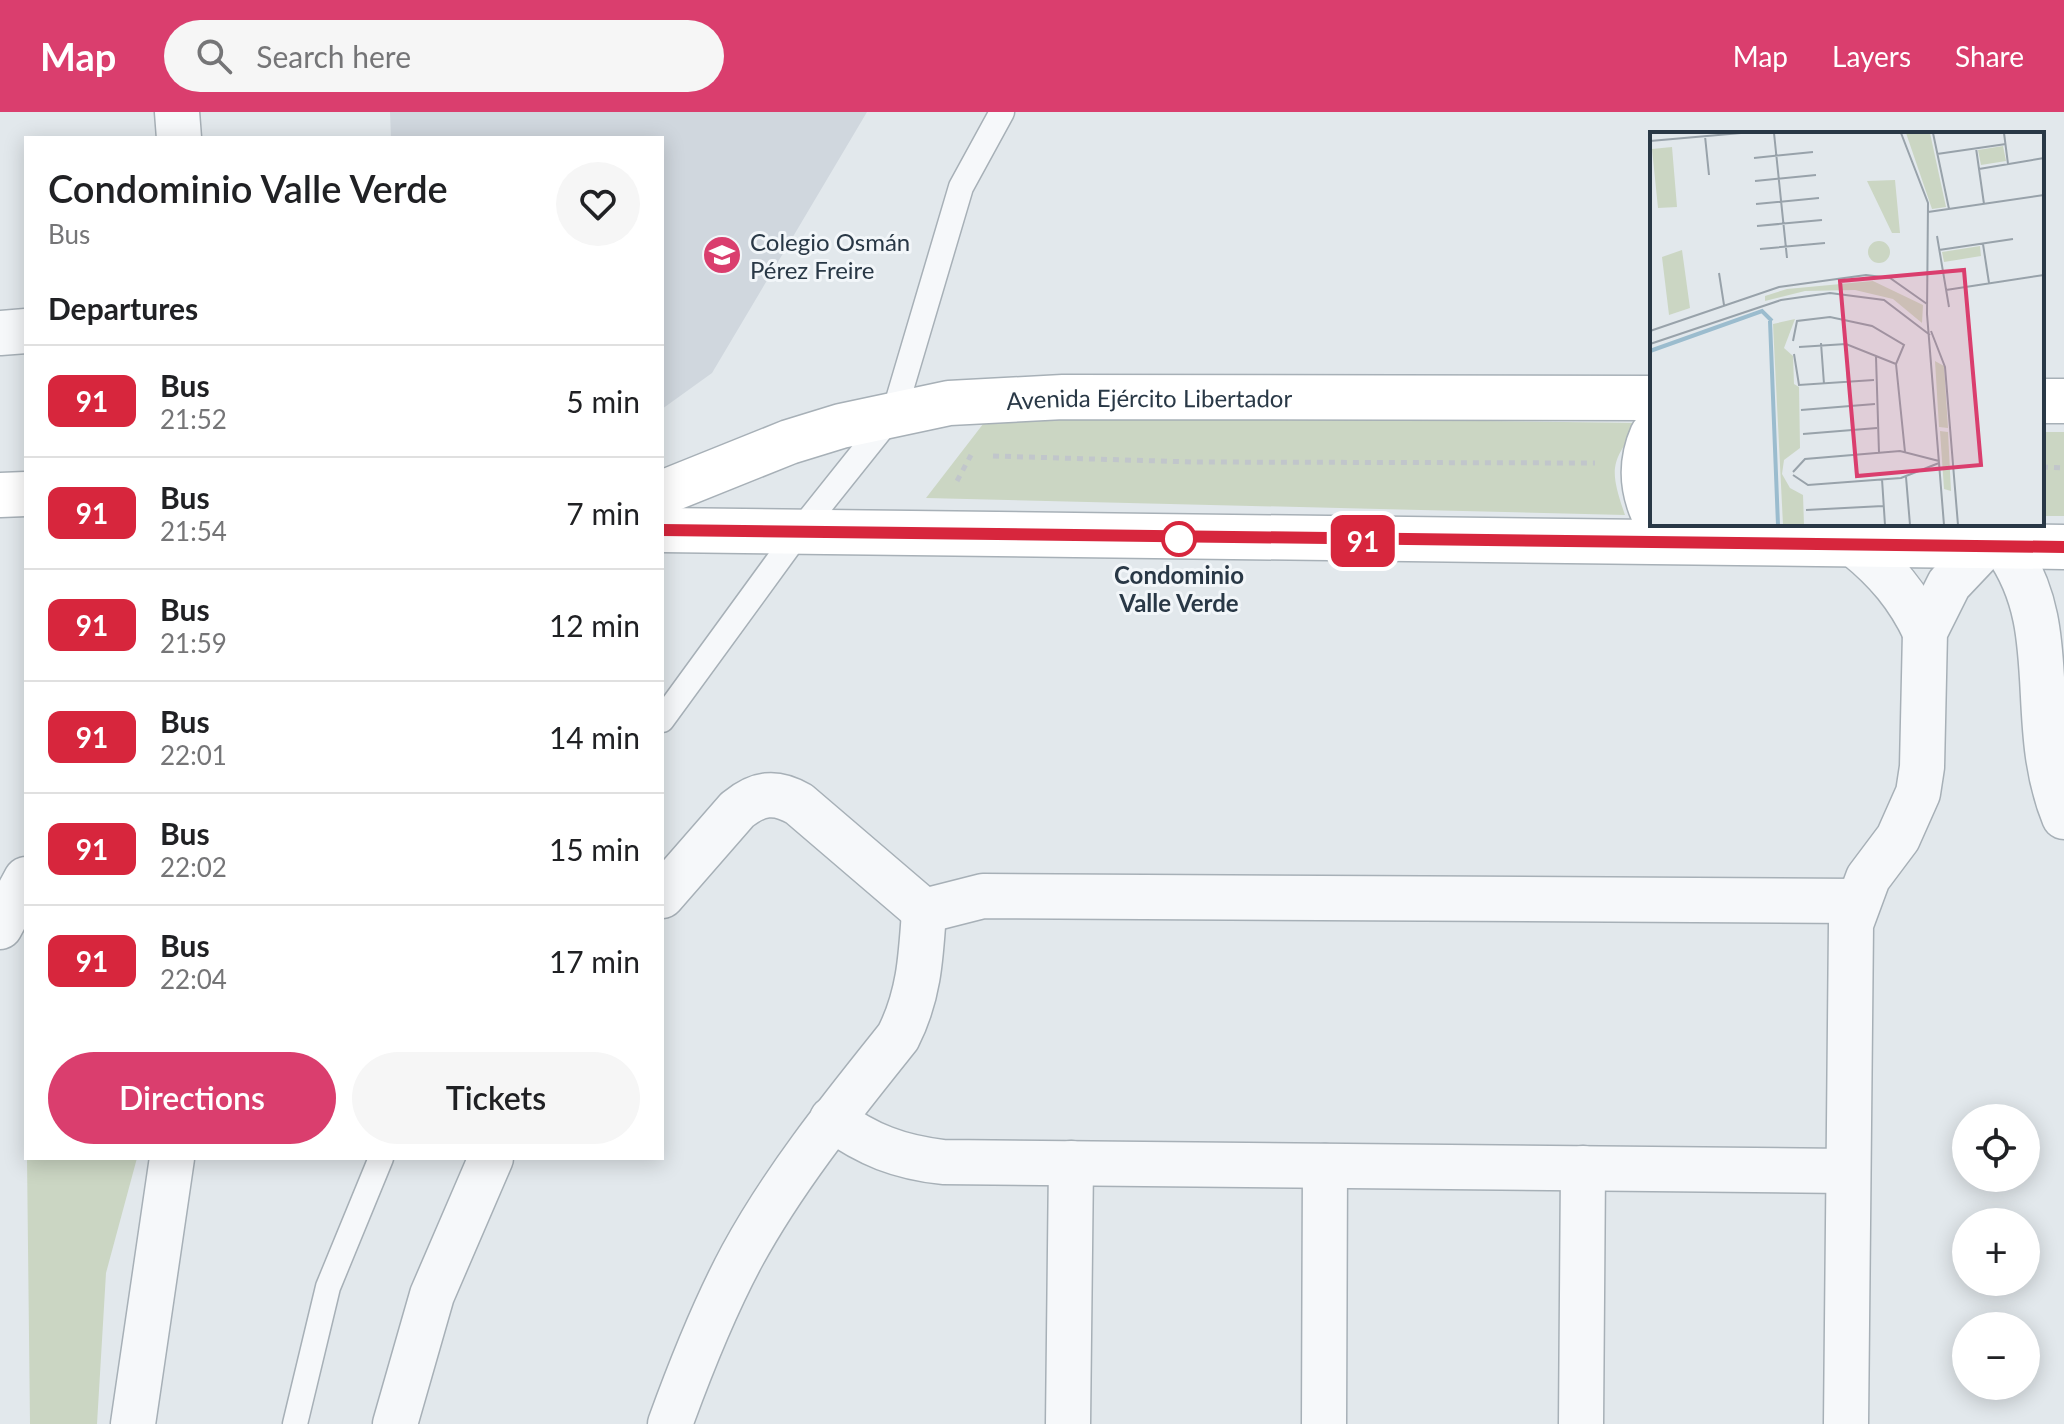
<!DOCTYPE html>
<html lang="en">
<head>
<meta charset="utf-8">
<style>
  :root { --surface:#fff; --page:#f6f6f6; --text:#202124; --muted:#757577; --line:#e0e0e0; --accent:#da3e6e }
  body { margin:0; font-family:Lato,sans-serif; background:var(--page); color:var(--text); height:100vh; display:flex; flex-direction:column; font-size:30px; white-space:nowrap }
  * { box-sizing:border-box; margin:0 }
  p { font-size:26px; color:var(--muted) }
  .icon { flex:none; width:44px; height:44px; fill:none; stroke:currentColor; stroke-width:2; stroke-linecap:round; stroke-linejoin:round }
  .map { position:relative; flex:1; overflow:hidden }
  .panel { position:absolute; left:24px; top:24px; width:640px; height:1024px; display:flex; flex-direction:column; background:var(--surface); border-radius:0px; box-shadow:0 4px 20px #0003 }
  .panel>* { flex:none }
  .badge { padding:0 16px; border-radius:12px; font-size:28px; line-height:52px }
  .buttons { position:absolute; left:1952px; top:992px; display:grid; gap:16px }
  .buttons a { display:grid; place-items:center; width:88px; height:88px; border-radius:50%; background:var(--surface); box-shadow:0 4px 20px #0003; font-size:40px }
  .map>.badge { position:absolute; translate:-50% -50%; box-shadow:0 0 0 4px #fff }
  h2 { padding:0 24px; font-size:30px; line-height:72px }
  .round { display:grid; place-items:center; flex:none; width:84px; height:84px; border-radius:42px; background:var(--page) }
  .headline { display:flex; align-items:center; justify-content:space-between; height:136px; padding:0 24px }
  h1 { font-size:38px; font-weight:600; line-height:60px }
  .cta { display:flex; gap:16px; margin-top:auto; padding:16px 24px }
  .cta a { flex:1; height:92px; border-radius:48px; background:var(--accent); color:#fff; font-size:32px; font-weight:600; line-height:92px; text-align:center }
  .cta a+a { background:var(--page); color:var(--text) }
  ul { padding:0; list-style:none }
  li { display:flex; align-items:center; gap:24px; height:112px; padding:0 24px; border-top:2px solid var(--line) }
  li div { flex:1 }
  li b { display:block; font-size:30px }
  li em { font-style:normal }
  li .badge { min-width:88px; font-weight:700; text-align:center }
  header { display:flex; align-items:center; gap:48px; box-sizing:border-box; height:112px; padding:0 40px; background:var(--accent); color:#fff }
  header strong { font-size:38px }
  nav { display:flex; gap:44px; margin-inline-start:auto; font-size:28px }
  .search { width:560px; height:72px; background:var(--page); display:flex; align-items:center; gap:20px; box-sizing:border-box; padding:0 28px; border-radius:44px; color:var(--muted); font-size:30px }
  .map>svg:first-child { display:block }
  .built { fill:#d0d7de }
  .green { fill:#cbd6c3 }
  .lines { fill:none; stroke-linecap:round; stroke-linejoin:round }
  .lane-casing { stroke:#a7b0b7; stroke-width:27 }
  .street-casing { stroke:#a7b0b7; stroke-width:47 }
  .secondary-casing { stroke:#a7b0b7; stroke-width:47 }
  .path { stroke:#c1c6cb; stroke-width:5; stroke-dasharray:6 6; stroke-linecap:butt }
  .lane { stroke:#f6f8fa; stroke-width:24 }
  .street { stroke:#f6f8fa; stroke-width:44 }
  .secondary { stroke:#fff; stroke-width:44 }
  .line-casing { stroke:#fff; stroke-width:18 }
  .line { stroke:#d7263d; stroke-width:12 }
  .stop-dot { fill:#fff; stroke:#d7263d; stroke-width:4 }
  .labels { text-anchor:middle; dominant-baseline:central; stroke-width:6; stroke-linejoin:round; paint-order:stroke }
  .poi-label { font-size:24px; fill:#293846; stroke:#f2f6f9; text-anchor:start }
  .street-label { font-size:24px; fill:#293846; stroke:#f2f6f9 }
  .stop-label { font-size:24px; font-weight:bold; fill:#293846; stroke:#f2f6f9 }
  .inset-river { fill:none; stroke:#9bbcce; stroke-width:4 }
  .inset-road { fill:none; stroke:#98a2aa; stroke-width:2 }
  .view { fill:#da3e6e; fill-opacity:0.15; stroke:#da3e6e; stroke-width:4 }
  .inset-edge { fill:none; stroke:#293846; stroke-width:4 }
</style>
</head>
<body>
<header>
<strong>Map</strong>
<div class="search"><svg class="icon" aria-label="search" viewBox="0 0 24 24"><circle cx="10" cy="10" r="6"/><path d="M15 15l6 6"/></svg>Search here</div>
<nav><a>Map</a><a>Layers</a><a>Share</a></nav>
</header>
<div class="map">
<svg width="2064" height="1312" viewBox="0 0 2064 1312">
  <rect width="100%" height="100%" fill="#e2e8ec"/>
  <path class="built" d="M 390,0 L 867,0 L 712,261 L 662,297 L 662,26 L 391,26 Z"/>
  <g class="green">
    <path d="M 990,303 L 1641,311 C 1610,350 1609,356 1625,403 L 926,386 Z"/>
    <rect x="2042" y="320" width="22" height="84"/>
    <path d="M 27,1046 L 137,1046 L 106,1161 L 97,1312 L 30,1312 Z"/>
  </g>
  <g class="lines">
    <g class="lane-casing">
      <g id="lane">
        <path d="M 662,608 L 799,420 L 894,301 L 961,75 L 1002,0"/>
        <path d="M 295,1312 L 328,1175 L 381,1046"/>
      </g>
    </g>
    <g class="street-casing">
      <g id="street">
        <path d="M 177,0 L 179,26"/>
        <path d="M 0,221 L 26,219"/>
        <path d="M 1856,434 C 1886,458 1908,484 1925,520"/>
        <path d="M 2005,435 C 2064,517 2025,609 2064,705"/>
        <path d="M 662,784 L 737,698 C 758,681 775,678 799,692 L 924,799"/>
        <path d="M 924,799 L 983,784 L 1857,789"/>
        <path d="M 0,815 L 26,767"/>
        <path d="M 832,1007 C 868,1033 899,1045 943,1050 L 1847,1059"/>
        <path d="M 133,1312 L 172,1046"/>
        <path d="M 395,1312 L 432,1183 L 491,1046"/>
        <path d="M 670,1312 C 691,1254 713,1198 742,1144 C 785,1065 842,995 898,925 C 919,884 921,845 924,799"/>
        <path d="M 1068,1312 L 1071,1051"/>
        <path d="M 1324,1312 L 1325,1054"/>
        <path d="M 1581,1312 L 1583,1056"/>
        <path d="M 1846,1312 L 1851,812 L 1868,766 L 1898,726 L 1918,681 L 1922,655 L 1925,520 L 1949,472 L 1984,435"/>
      </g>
    </g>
    <g class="secondary-casing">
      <g id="secondary">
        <path d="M 2042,289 L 2064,289"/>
        <path d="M 1652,323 C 1641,348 1641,373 1652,399"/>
        <path id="s1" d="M 662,381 L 789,330 L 841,314 L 949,291 L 1063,285 L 1652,286"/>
        <path d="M 0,383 L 26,382"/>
        <path d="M 662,418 L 2064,435"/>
      </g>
    </g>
    <g class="path">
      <path d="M 993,344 L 1193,350 L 1595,351"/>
      <path d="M 2042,355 L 2064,356"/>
      <path d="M 957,369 L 971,343"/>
    </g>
    <use href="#lane" class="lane"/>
    <use href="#street" class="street"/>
    <use href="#secondary" class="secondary"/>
  </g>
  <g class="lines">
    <g class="line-casing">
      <path id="line" d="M 662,418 L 2064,435"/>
    </g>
    <use href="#line" class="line"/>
  </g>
  <defs>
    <g id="school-disc" transform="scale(2)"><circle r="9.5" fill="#da3e6e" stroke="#f2f6f9"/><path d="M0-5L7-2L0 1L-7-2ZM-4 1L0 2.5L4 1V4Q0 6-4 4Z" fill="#fff"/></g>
  </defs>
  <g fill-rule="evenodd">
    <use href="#school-disc" x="722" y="143"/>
  </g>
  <circle class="stop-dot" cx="1179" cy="427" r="16"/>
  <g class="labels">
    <g class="poi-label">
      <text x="750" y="129">Colegio Osmán<tspan x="750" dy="28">Pérez Freire</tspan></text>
    </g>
    <g class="street-label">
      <text stroke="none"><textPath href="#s1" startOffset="502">Avenida Ejército Libertador</textPath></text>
    </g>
    <g class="stop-label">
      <text x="1179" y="462">Condominio<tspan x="1179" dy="28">Valle Verde</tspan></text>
    </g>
  </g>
  <g transform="translate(1650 20)">
    <rect width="394" height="394" fill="#e2e8ec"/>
    <path d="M 256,1 L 280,1 L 296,75 L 282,77 ZM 353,14 L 356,29 L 331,33 L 328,18 ZM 22,15 L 27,75 L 8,76 L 2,17 ZM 245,48 L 250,101 L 242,101 L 217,49 ZM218 120a11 11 0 1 1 22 0a11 11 0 1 1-22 0ZM 330,114 L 331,124 L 294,130 L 292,120 ZM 32,118 L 40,176 L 19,183 L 12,125 ZM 223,149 L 273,173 L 272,191 L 243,167 L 205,158 L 155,159 L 115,169 L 115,164 L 137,157 ZM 145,187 L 134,216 L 143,224 L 144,252 L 149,255 L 150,316 L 134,328 L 132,342 L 140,356 L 153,363 L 154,393 L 133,393 L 123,192 ZM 285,229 L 294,234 L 298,296 L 289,295 ZM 290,299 L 298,300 L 301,359 L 294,357 Z" fill="#cbd6c3"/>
    <path class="inset-river" d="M 120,189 L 128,393M 0,219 L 112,179 L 122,189"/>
    <path class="inset-road" d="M 124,1 L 137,126M 251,1 L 278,71 L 277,182 L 294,393M 283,1 L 299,77M 354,1 L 358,32M 55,4 L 59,43M 0,9 L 91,1M 326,16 L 334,72M 287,22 L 356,12M 104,26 L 163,20M 329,37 L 394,26M 105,49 L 166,43M 106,72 L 169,66M 278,80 L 394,63M 107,94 L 172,88M 287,104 L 299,175M 333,112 L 339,151M 110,117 L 175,111M 289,118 L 363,107M 69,141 L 74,173M 296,158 L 394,143M 0,199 L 129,155 L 216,143 L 240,146 L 277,172M 281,199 L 295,235 L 308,393M 143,209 L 147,189 L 180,185 L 222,194 L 254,213 L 246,232 L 255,320M 171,211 L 174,252M 0,212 L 131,168 L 180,161 L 234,168 L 280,203M 196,212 L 198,250M 149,215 L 196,212 L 246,232M 144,222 L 149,253 L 224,248M 226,225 L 229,321M 151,278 L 225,272M 153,302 L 227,296M 143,340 L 155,327 L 250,319 L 289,329M 143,343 L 158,353 L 251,346 L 289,331M 256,345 L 260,393M 232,347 L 235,393M 156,378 L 233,374"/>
    <path class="view" d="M 314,138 L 331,333 L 207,344 L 190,149 Z"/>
    <rect width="394" height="394" class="inset-edge"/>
  </g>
</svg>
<div class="buttons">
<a><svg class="icon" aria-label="locate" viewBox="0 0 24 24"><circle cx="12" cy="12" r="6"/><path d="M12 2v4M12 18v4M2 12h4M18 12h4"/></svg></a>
<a>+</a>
<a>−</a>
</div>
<b class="badge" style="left:1363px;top:429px;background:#d7263d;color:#fff">91</b>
<section class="panel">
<div class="headline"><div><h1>Condominio Valle Verde</h1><p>Bus</p></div><a class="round"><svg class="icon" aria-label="heart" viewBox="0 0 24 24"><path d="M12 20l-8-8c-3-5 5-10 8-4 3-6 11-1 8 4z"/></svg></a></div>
<h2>Departures</h2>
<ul>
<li><span class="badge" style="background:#d7263d;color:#fff">91</span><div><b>Bus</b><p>21:52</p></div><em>5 min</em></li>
<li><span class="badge" style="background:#d7263d;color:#fff">91</span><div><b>Bus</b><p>21:54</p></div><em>7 min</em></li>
<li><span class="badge" style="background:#d7263d;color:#fff">91</span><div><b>Bus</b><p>21:59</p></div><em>12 min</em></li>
<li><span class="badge" style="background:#d7263d;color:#fff">91</span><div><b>Bus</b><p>22:01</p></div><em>14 min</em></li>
<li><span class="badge" style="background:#d7263d;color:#fff">91</span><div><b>Bus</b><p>22:02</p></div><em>15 min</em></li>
<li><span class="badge" style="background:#d7263d;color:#fff">91</span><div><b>Bus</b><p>22:04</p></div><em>17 min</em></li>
</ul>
<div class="cta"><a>Directions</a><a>Tickets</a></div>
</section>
</div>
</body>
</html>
